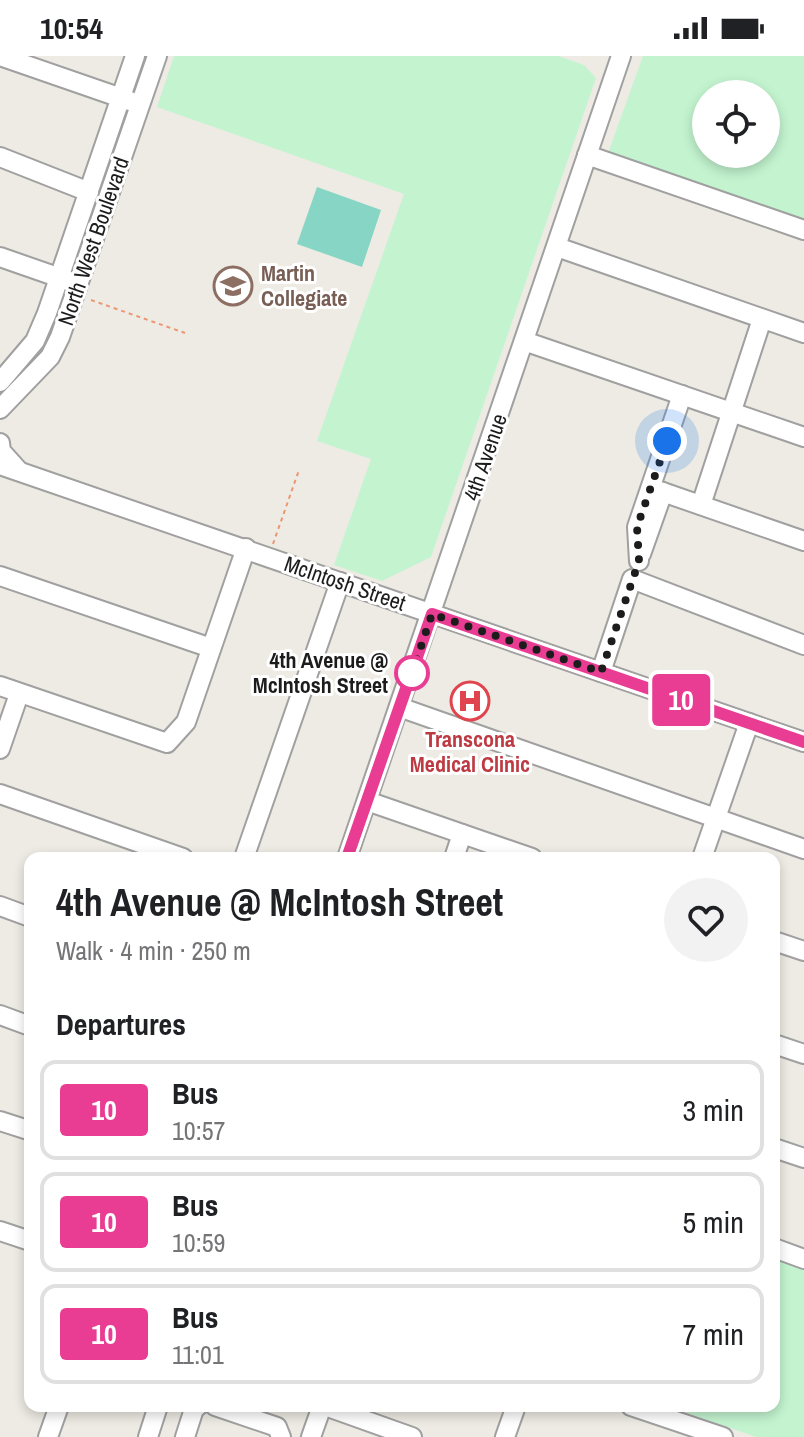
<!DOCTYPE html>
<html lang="en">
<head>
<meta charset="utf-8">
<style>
  :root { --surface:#fff; --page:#f2f2f2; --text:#202124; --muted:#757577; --line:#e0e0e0 }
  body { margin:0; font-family:"Archivo Narrow",sans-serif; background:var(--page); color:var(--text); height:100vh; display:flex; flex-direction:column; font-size:30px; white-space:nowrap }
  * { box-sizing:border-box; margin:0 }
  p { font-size:26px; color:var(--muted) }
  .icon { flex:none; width:44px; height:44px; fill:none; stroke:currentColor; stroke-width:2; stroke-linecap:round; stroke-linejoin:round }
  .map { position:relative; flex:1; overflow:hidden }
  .side { position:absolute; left:24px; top:796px; width:756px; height:560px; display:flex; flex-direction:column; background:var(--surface); border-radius:16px; box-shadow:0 4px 12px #0003 }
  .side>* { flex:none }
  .badge { padding:0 16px; border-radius:6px; font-size:28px; line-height:52px }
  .fabs { position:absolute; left:692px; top:24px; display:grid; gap:16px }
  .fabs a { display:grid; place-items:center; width:88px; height:88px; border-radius:50%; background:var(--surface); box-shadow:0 4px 12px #0003; font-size:40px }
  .you { position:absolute; width:40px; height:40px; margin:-20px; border:6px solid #fff; border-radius:50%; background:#1a73e8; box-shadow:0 0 0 12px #1a73e833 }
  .map>.badge { position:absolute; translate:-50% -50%; box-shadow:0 0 0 4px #fff }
  h2 { padding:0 32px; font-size:30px; line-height:72px }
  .round { display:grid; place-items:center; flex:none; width:84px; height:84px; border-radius:42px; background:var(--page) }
  .overview { display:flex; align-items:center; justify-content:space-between; height:136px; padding:0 32px }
  h1 { font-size:38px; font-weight:800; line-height:60px }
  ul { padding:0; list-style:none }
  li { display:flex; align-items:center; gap:24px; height:100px; margin:0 16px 12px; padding:0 16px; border:4px solid var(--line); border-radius:16px }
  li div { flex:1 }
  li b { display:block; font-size:30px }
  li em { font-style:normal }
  li .badge { min-width:88px; font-weight:700; text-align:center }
  .status { display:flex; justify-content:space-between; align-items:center; height:56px; padding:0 40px; background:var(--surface); direction:ltr }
  .status svg { height:22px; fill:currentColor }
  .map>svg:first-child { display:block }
  .park { fill:#c3f4cf; fill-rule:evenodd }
  .pitch { fill:#87d6c5 }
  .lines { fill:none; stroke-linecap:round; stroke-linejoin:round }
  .minor-casing { stroke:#a0a0a0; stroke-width:22 }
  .path { stroke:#ed9674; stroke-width:2; stroke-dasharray:4 4; stroke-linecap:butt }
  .minor { stroke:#fff; stroke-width:18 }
  .line-casing { stroke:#fff; stroke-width:18 }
  .line { stroke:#e93d93; stroke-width:12 }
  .walk { stroke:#1c1c1c; stroke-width:8; stroke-dasharray:0 14.4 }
  .stop-dot { fill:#fff; stroke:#e93d93; stroke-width:4 }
  .labels { text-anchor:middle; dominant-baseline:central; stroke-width:6; stroke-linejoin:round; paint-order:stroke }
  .street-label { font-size:22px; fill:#1c1c1c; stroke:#fff }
  .education-label { font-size:22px; font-weight:bold; fill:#785e54; stroke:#fff; text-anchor:start }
  .stop-label { font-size:22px; font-weight:bold; fill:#1c1c1c; stroke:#fff; text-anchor:end }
  .health-label { font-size:22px; font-weight:bold; fill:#be3a42; stroke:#fff }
</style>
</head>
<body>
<div class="status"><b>10:54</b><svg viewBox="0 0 49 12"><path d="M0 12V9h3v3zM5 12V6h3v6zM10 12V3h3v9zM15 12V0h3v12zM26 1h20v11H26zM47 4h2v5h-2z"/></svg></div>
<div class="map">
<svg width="804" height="1381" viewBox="0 0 804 1381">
  <rect width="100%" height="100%" fill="#edebe3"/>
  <g class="park">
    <path d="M 174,0 L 558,0 L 584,9 L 596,22 L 431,501 L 382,525 L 334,509 L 371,403 L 317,385 L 404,138 L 157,51 Z"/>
    <path d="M 643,0 L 804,0 L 804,165 L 607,100 ZM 706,38 L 766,38 L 766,98 L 706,98 Z"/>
    <path d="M 774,1203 L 804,1213 L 804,1381 L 756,1381 L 667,1350 L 774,1350 Z"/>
  </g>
  <path class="pitch" d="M 317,131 L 381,154 L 362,211 L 297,188 Z"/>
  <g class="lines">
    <g class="minor-casing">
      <g id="minor">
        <path d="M 0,0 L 130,45"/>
        <path d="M 587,99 L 804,174"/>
        <path d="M 0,101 L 89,136"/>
        <path d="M 557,191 L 804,277"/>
        <path d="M 0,201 L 69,225"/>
        <path d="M 524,285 L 804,381"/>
        <path d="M 0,326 L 35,285 L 47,257 L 135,0"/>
        <path d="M 0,353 L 50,301 L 60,281 L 157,0"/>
        <path d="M 0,387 L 1,395 L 19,415"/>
        <path d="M 0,409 L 804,686"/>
        <path d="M 651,432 L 804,485"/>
        <path d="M 701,449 L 762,263"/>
        <path d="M 641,498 L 663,436"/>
        <path d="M 639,505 L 637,471 L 682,339"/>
        <path d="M 0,520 L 211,592"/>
        <path d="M 601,616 L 632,523 L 804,589"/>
        <path d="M 0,630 L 167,687 L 186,666 L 246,492"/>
        <path d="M 399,651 L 804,793"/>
        <path d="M 0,693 L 19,638"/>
        <path d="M 0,738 L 183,802"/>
        <path d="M 367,745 L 532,802"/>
        <path d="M 244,802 L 340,526"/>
        <path d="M 347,802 L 621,0"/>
        <path d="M 454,802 L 462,778"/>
        <path d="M 702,802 L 749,667"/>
        <path d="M 0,850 L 30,861"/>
        <path d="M 774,885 L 804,895"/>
        <path d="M 0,959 L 30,970"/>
        <path d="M 774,988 L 804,998"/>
        <path d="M 0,1065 L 28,1074 L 30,1072"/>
        <path d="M 774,1092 L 804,1102"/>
        <path d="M 0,1175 L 30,1185"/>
        <path d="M 774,1192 L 804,1203"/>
        <path d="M 215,1350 L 277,1371 L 281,1381"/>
        <path d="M 325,1350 L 412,1381"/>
        <path d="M 631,1350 L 723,1381"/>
        <path d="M 48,1381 L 59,1350"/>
        <path d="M 148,1381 L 158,1350"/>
        <path d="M 185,1381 L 194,1353 L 198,1350"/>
        <path d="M 311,1381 L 322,1350"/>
        <path d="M 505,1381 L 516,1350"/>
      </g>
    </g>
    <g class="path">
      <path d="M 91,244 L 185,277"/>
      <path d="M 273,488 L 299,414"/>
    </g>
    <use href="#minor" class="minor"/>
  </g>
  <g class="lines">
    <g class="line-casing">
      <path id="line" d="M 347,802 L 432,558 L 804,686"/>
    </g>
    <use href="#line" class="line"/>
    <path class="walk" d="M 412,617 L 432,558 L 601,616 L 639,505 L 637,471 L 667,385"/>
  </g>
  <defs>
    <g id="school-ring" transform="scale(2)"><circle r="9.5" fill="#fff" stroke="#8d6e63" stroke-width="1.5"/><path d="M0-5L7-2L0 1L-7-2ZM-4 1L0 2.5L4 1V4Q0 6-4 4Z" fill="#8d6e63"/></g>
    <g id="hospital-ring" transform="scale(2)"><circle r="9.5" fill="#fff" stroke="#e0444e" stroke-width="1.5"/><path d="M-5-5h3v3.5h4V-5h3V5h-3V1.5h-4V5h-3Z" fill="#e0444e"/></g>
  </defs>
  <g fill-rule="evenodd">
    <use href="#school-ring" x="233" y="230"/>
    <use href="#hospital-ring" x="470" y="645"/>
  </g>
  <circle class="stop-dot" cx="412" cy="617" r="16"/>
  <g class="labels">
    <g class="street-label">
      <text transform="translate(93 185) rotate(-71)">North West Boulevard</text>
      <text transform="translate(485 401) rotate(-71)">4th Avenue</text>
      <text transform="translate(345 527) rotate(19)">McIntosh Street</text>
    </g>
    <g class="education-label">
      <text x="261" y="217">Martin<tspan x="261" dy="25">Collegiate</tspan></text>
    </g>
    <g class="stop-label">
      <text x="388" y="604">4th Avenue @<tspan x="388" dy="25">McIntosh Street</tspan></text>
    </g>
    <g class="health-label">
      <text x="470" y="683">Transcona<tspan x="470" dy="25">Medical Clinic</tspan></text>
    </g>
  </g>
</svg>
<div class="fabs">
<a><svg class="icon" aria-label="locate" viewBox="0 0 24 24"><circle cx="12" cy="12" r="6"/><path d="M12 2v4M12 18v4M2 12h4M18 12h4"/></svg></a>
</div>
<div class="you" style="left:667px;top:385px"></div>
<b class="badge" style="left:681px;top:644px;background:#e93d93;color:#fff">10</b>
<section class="side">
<div class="overview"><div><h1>4th Avenue @ McIntosh Street</h1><p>Walk · 4 min · 250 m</p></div><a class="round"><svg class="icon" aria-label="heart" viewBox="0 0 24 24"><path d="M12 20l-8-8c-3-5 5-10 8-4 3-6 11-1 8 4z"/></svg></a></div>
<h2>Departures</h2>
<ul>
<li><span class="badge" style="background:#e93d93;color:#fff">10</span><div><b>Bus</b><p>10:57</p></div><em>3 min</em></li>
<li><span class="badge" style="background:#e93d93;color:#fff">10</span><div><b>Bus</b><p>10:59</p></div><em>5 min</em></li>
<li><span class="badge" style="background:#e93d93;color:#fff">10</span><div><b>Bus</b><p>11:01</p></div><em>7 min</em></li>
</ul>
</section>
</div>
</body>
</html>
